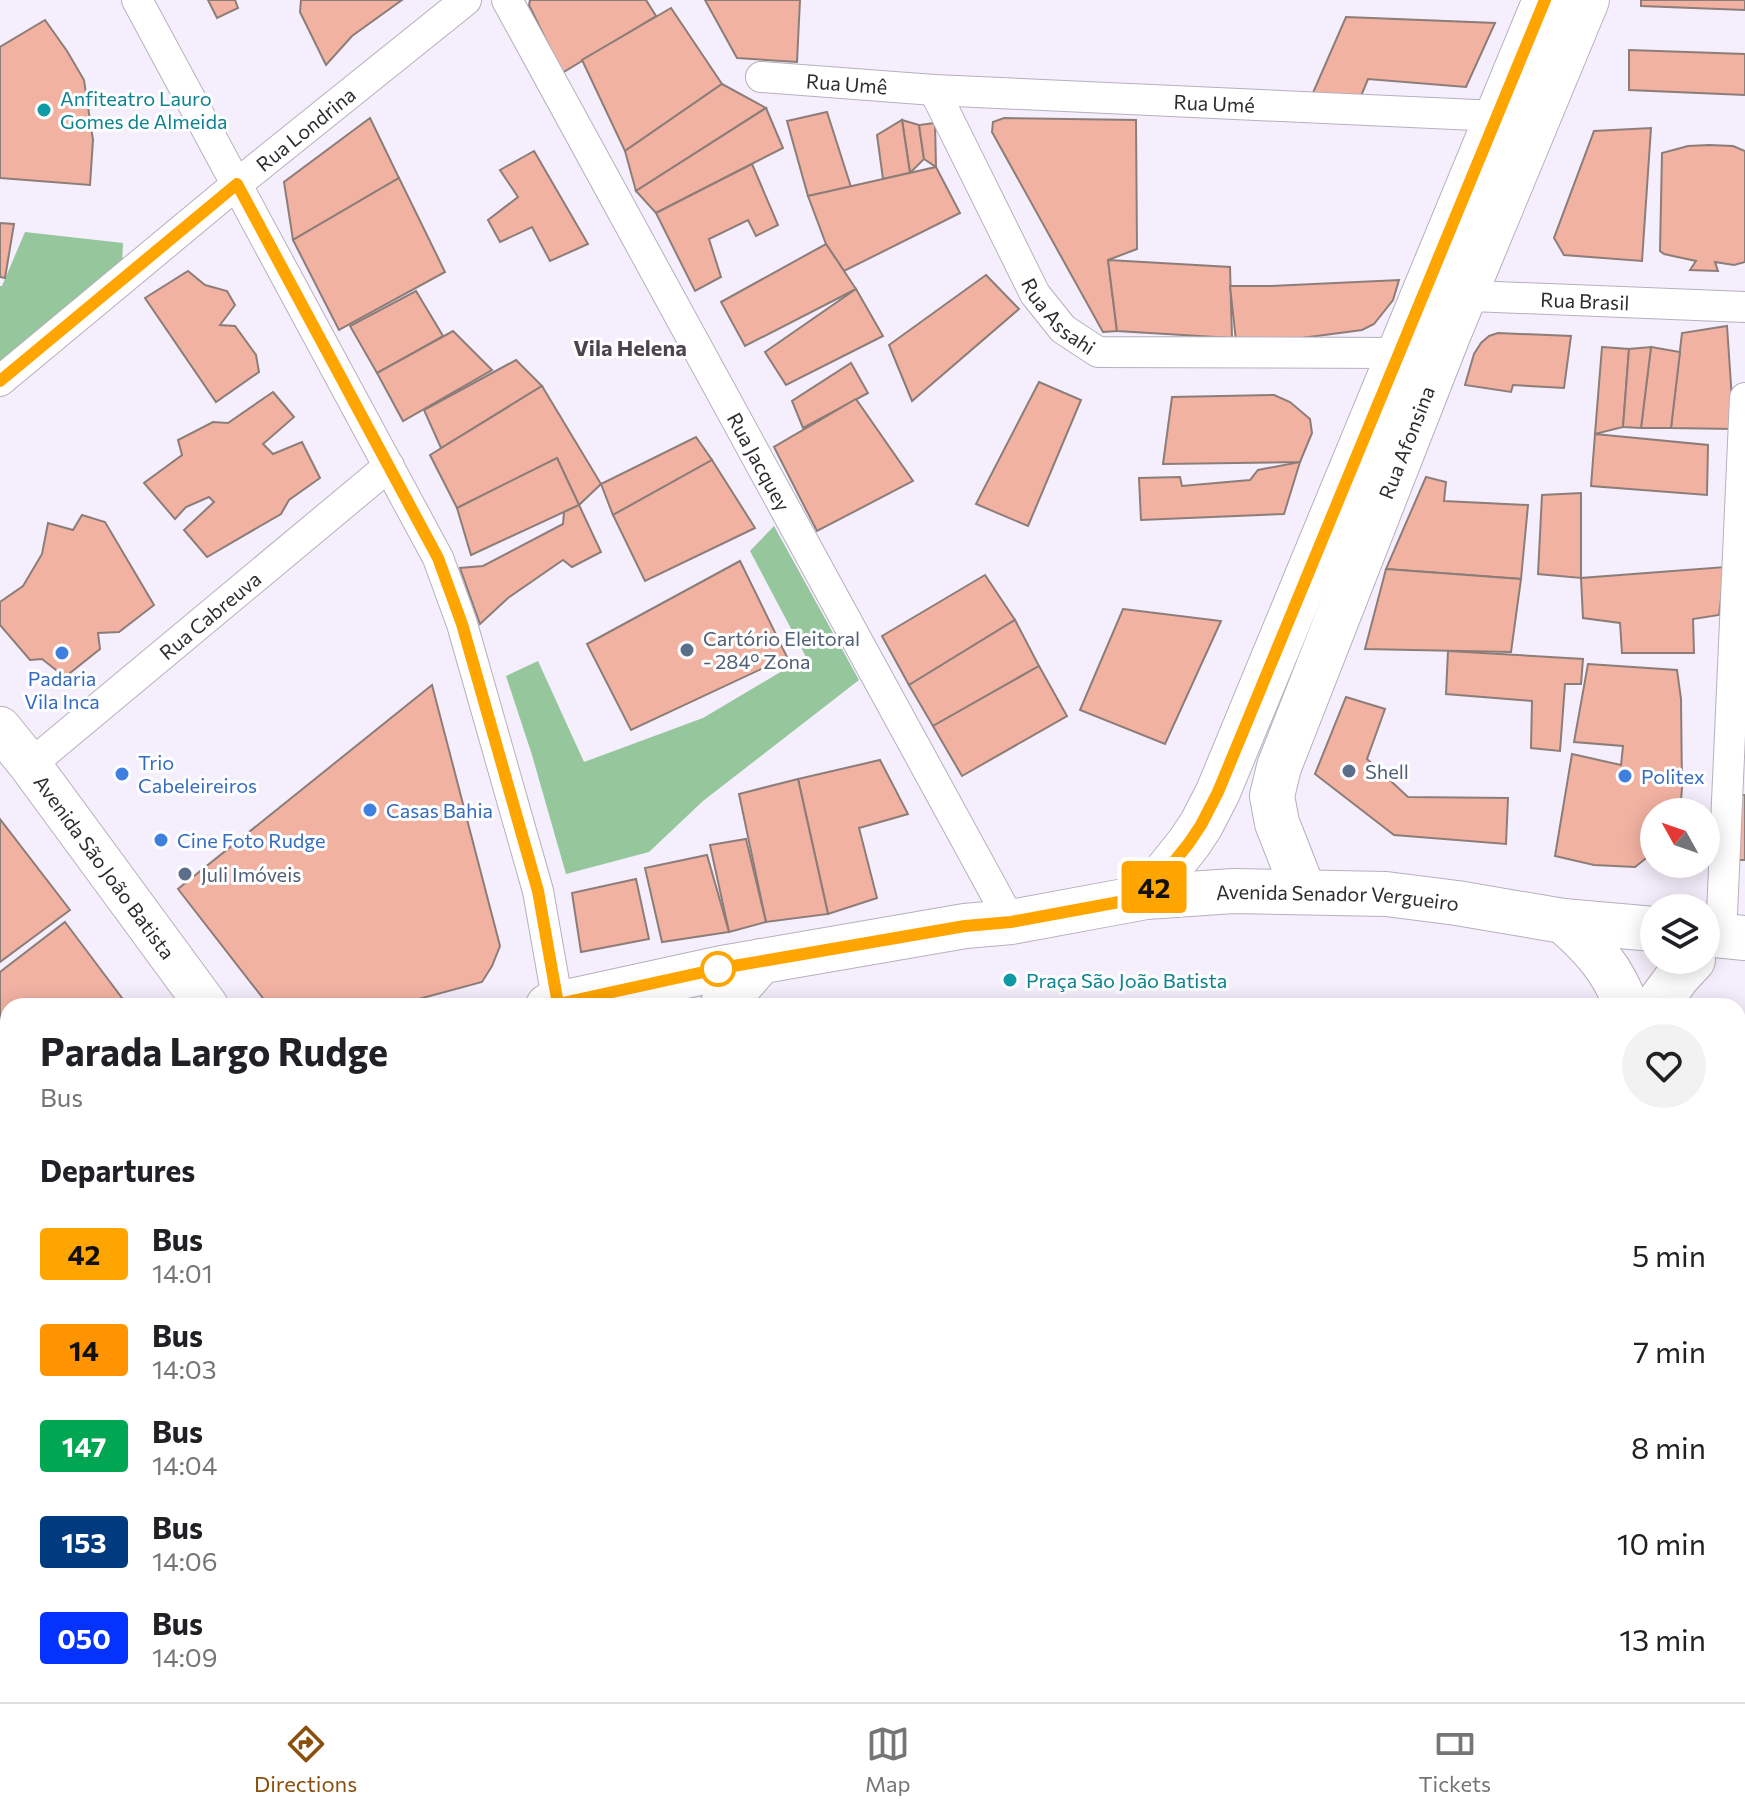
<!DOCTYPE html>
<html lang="en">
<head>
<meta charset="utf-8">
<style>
  :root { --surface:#fff; --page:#f2f2f2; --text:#202124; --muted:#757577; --line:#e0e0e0; --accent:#8a4f0b }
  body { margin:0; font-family:Commissioner,sans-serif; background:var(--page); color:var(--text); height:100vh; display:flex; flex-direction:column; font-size:30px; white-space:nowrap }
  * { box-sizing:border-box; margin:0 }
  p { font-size:26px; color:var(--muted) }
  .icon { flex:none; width:44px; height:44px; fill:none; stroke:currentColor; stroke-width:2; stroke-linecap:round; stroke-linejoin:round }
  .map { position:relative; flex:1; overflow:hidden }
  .panel { position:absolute; left:0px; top:998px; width:1746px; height:704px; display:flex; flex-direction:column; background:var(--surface); border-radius:24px 24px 0 0; box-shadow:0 4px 20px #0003 }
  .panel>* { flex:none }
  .badge { padding:0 16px; border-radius:6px; font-size:28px; line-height:52px }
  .needle { width:52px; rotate:310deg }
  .fabs { position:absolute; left:1640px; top:798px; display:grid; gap:16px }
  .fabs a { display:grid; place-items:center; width:80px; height:80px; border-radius:50%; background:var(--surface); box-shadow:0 4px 20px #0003; font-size:40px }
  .map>.badge { position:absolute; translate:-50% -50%; box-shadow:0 0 0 4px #fff }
  h2 { padding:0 40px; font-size:30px; line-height:72px }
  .round { display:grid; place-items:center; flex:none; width:84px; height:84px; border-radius:42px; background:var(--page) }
  .overview { display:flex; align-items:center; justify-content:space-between; height:136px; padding:0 40px }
  h1 { font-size:38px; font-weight:700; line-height:60px }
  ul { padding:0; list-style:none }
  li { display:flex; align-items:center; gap:24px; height:96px; padding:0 40px }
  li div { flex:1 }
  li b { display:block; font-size:30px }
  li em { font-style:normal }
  li .badge { min-width:88px; font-weight:700; text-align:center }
  .tab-bar { display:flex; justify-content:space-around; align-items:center; height:112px; border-top:2px solid var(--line); background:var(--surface); font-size:22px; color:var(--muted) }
  .tab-bar a { display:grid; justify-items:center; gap:4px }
  .tab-bar .on { color:var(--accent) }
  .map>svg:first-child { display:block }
  .forest { fill:#95c69c }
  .building { fill:#f2b2a2; stroke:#8c7d79; stroke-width:2 }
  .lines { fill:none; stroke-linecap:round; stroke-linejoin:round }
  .minor-casing { stroke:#b6b0bd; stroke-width:32 }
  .secondary-casing { stroke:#b6b0bd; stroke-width:44 }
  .primary-casing { stroke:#b6b0bd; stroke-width:46 }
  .minor { stroke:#fff; stroke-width:30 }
  .secondary { stroke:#fff; stroke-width:42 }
  .primary { stroke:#fff; stroke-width:44 }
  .line-casing { stroke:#fff; stroke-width:18 }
  .line { stroke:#ffa500; stroke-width:12 }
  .culture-dot { fill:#0f9aa8; stroke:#fefefe; stroke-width:3 }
  .service-dot { fill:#5c6f8a; stroke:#fefefe; stroke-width:3 }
  .shop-dot { fill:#3f7fe0; stroke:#fefefe; stroke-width:3 }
  .stop-dot { fill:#fff; stroke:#ffa500; stroke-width:4 }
  .labels { text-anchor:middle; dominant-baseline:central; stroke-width:6; stroke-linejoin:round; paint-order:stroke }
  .street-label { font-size:20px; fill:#2e2c31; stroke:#fefefe }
  .culture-label { font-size:20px; fill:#0d838f; stroke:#fefefe; text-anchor:start }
  .service-label { font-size:20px; fill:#4e5e75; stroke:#fefefe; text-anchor:start }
  .shop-label { font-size:20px; fill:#366cbe; stroke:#fefefe; text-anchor:start }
  .neighbourhood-label { font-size:22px; font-weight:bold; fill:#49444e; stroke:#fefefe }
</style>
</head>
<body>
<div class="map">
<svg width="1745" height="1702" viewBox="0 0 1745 1702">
  <rect width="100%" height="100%" fill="#f5eefc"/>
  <g class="forest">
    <path d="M 25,232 L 123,243 L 122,266 L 0,366 L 0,286 L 2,286 Z"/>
    <path d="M 774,526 L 859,680 L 703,801 L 649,852 L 566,874 L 532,755 L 506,676 L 538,661 L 584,762 L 703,718 L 806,657 L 750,551 Z"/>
  </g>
  <g class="building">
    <path d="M 208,0 L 235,0 L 238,8 L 217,18 Z"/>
    <path d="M 301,0 L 402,0 L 352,36 L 326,65 L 300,12 Z"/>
    <path d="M 530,0 L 646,0 L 656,16 L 562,73 L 529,5 Z"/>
    <path d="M 705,0 L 800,0 L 797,62 L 737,58 Z"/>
    <path d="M 1641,0 L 1745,0 L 1745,10 L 1641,6 Z"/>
    <path d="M 671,8 L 722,84 L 625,151 L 582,60 Z"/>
    <path d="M 1346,17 L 1495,23 L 1466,87 L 1368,79 L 1361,96 L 1312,95 Z"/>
    <path d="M 45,20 L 67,51 L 84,80 L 93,140 L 90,185 L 0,178 L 0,47 Z"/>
    <path d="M 1629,50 L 1745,54 L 1745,95 L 1629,90 Z"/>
    <path d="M 722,84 L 766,108 L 636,191 L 625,151 Z"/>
    <path d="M 766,108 L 783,148 L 656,213 L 636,191 Z"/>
    <path d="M 827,112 L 851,187 L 808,196 L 787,121 Z"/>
    <path d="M 370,118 L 399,178 L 293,240 L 284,182 Z"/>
    <path d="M 1004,118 L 1136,120 L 1137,249 L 1108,260 L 1117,331 L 1103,332 L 992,132 L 993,122 Z"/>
    <path d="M 902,120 L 919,125 L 924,159 L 910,173 Z"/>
    <path d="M 902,120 L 910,173 L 883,179 L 877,135 Z"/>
    <path d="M 935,123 L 936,167 L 924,159 L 919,125 Z"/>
    <path d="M 1651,128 L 1642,261 L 1564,255 L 1554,238 L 1594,131 Z"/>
    <path d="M 1709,145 L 1733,146 L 1745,151 L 1745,262 L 1734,265 L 1715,262 L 1718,271 L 1690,270 L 1696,261 L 1664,254 L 1660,251 L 1662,153 L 1688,146 Z"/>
    <path d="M 534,151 L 588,244 L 550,261 L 532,227 L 500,242 L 488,220 L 518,197 L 500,170 Z"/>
    <path d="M 752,164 L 778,225 L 756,236 L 748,220 L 709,239 L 721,277 L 695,291 L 656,213 Z"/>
    <path d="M 936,167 L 960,213 L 844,271 L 826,244 L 808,196 Z"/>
    <path d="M 399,178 L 445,272 L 339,330 L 293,240 Z"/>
    <path d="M 0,223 L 14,224 L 5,278 L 0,277 Z"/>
    <path d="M 826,244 L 856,289 L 745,346 L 721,302 Z"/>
    <path d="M 1108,260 L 1230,267 L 1232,338 L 1117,331 Z"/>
    <path d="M 188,271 L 205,285 L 227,291 L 235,305 L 220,325 L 235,326 L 256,355 L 259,372 L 216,402 L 145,298 Z"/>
    <path d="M 986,275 L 1019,309 L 912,401 L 889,345 Z"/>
    <path d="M 1399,280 L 1393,300 L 1374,324 L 1362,330 L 1294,339 L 1236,341 L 1230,286 L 1271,286 Z"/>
    <path d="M 856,289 L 883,336 L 786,385 L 765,352 Z"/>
    <path d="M 416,291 L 443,336 L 377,373 L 350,326 Z"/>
    <path d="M 1727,326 L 1734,429 L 1671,428 L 1682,333 Z"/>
    <path d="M 453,331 L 492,370 L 403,421 L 377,373 Z"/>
    <path d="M 1498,333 L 1571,336 L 1564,388 L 1513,385 L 1511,392 L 1465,385 L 1474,354 L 1481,343 L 1489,336 Z"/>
    <path d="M 1602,347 L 1629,349 L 1623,427 L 1595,434 Z"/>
    <path d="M 1651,347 L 1680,352 L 1671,428 L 1641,428 Z"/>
    <path d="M 1651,347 L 1641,428 L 1623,427 L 1629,349 Z"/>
    <path d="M 516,360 L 542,386 L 441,448 L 424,410 Z"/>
    <path d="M 851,363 L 868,393 L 803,428 L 792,401 Z"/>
    <path d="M 1039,382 L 1081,400 L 1028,526 L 976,504 Z"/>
    <path d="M 542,386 L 601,484 L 579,505 L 557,458 L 457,508 L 430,455 Z"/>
    <path d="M 273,392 L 294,417 L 263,444 L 273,454 L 302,442 L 320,478 L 289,500 L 281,514 L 207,557 L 184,530 L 214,502 L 209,497 L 186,507 L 175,519 L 144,483 L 182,455 L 178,440 L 213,422 L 228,423 Z"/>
    <path d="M 1274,395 L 1290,402 L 1310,419 L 1312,433 L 1300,462 L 1163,464 L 1172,397 Z"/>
    <path d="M 856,399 L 913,481 L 817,531 L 774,447 Z"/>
    <path d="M 1595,434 L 1708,445 L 1707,495 L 1591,486 Z"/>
    <path d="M 696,437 L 712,460 L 613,515 L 601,484 Z"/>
    <path d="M 557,458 L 579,505 L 471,555 L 457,508 Z"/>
    <path d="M 712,460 L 755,528 L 645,581 L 613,515 Z"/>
    <path d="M 1300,462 L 1284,514 L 1141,520 L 1139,478 L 1180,477 L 1182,486 L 1250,480 L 1258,470 Z"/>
    <path d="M 1426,477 L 1446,482 L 1444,501 L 1528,505 L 1521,579 L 1386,569 Z"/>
    <path d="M 1581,493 L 1581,578 L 1538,574 L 1542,495 Z"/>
    <path d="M 579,505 L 601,552 L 572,567 L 563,560 L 508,598 L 480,624 L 460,568 L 483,566 L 563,524 L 564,512 Z"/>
    <path d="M 82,515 L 105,522 L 154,605 L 119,632 L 98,633 L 100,649 L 65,677 L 42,659 L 30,660 L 0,625 L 0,602 L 23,586 L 42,554 L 48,523 L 73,530 Z"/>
    <path d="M 740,561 L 787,657 L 631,730 L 587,644 Z"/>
    <path d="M 1725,567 L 1719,615 L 1693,619 L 1694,653 L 1622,653 L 1620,623 L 1583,618 L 1581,578 Z"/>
    <path d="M 1386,569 L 1521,579 L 1511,652 L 1365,649 Z"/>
    <path d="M 985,575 L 1015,620 L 909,685 L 882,636 Z"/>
    <path d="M 1123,609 L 1221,621 L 1165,744 L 1080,710 Z"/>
    <path d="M 1015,620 L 1039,666 L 933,726 L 909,685 Z"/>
    <path d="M 1448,651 L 1583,659 L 1581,684 L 1565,684 L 1560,751 L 1531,748 L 1532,701 L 1446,694 Z"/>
    <path d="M 1588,664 L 1677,670 L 1681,699 L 1682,788 L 1680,812 L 1654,812 L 1654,856 L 1649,856 L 1635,867 L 1594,865 L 1555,856 L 1572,754 L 1621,765 L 1623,746 L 1574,742 Z"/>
    <path d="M 1039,666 L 1067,716 L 962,776 L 933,726 Z"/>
    <path d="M 432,685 L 500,946 L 492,966 L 482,982 L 393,1006 L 269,1006 L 178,889 Z"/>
    <path d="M 1346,697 L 1385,709 L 1367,759 L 1408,797 L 1508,798 L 1506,844 L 1394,835 L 1315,774 Z"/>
    <path d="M 880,760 L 908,814 L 859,828 L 877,898 L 828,914 L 798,779 Z"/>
    <path d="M 798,779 L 828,914 L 766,922 L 739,794 Z"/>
    <path d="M 1741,795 L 1745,795 L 1745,860 L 1738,860 Z"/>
    <path d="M 0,819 L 70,910 L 0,962 Z"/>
    <path d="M 746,839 L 766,922 L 729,932 L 710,845 Z"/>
    <path d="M 707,855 L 729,932 L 662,942 L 645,868 Z"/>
    <path d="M 636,879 L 649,939 L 581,952 L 572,893 Z"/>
    <path d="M 65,922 L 128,1006 L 8,1006 L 8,1055 L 0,1045 L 0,972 Z"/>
    <path d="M 0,1287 L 8,1294 L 8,1328 L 0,1338 Z"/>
    <path d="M 209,1694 L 276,1694 L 287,1702 L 203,1702 Z"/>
    <path d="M 601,1694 L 698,1694 L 691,1702 L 594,1702 Z"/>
    <path d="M 1026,1694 L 1102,1694 L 1111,1702 L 1019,1702 Z"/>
    <path d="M 1366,1694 L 1414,1694 L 1409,1702 L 1378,1702 Z"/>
  </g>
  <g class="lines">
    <g class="minor-casing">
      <g id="minor">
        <path d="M 137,0 L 438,558 L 462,624 L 538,891 L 558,1004"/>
        <path id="s1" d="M 507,0 L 1011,922"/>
        <path id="s2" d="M 761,77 L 934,90 L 1497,116"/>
        <path id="s3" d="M 934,90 L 1035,294 L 1063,329 L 1098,352 L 1399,353"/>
        <path id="s4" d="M 1447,295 L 1745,307"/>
        <path id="s5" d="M 0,381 L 237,184 L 466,0"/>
        <path id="s6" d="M 30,765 L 389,466"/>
        <path d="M 1721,936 L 1745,398"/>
        <path d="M 0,1432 L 8,1437"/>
        <path d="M 1738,1455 L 1745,1457"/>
        <path d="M 362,1694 L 372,1702"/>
        <path d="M 875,1702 L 882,1694"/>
        <path d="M 1439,1702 L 1445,1694"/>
      </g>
    </g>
    <g class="secondary-casing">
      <g id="secondary">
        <path id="s7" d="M 0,728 L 30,765 L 207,1006"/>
        <path d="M 1166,1694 L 1175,1702"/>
        <path d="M 1244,1694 L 1246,1702"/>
      </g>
    </g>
    <g class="primary-casing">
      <g id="primary">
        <path id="s8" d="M 1304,892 L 1277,823 L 1272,796 L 1279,767 L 1449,333 L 1587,0"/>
        <path d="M 1146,897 L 1189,843 L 1201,825 L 1218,792 L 1545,0"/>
        <path d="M 1563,921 C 1591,945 1614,970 1626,1006"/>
        <path d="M 1706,934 L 1745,938"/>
        <path id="s9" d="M 548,1006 L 722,968 L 965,926 L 1011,922 L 1146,897 L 1233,891 L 1386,894 L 1457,903 L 1563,921 L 1654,929"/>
        <path d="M 722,1006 L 761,961"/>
        <path d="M 1656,1006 L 1679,975 L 1693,960"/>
        <path d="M 0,1117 L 8,1115"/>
        <path d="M 0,1182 L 8,1180"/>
      </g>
    </g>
    <use href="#minor" class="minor"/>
    <use href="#secondary" class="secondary"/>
    <use href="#primary" class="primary"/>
  </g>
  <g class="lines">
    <g class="line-casing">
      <path id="line" d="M 0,381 L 237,184 L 438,558 L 462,624 L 538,891 L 558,1004 L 722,968 L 965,926 L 1011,922 L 1146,897 L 1189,843 L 1201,825 L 1218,792 L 1545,0"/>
    </g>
    <use href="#line" class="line"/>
  </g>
  <g class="culture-dot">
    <circle cx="44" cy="110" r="8"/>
    <circle cx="1010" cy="980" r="8"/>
  </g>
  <g class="service-dot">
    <circle cx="687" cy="650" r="8"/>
    <circle cx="1349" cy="771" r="8"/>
    <circle cx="185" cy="874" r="8"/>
  </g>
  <g class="shop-dot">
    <circle cx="62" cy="653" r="8"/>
    <circle cx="122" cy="774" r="8"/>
    <circle cx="1625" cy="776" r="8"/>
    <circle cx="370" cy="810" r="8"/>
    <circle cx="161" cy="840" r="8"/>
  </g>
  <circle class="stop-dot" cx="718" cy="969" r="16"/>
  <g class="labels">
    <g class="street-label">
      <text stroke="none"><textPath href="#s2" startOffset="86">Rua Umê</textPath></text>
      <text stroke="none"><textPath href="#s2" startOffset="454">Rua Umé</textPath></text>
      <text stroke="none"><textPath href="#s5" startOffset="396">Rua Londrina</textPath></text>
      <text stroke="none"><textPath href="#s4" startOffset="138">Rua Brasil</textPath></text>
      <text stroke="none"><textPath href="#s3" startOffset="260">Rua Assahi</textPath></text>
      <text stroke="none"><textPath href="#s8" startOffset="480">Rua Afonsina</textPath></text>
      <text stroke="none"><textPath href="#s1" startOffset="526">Rua Jacquey</textPath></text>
      <text stroke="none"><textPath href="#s6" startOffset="234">Rua Cabreuva</textPath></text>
      <text stroke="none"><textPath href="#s7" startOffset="174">Avenida São João Batista</textPath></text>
      <text stroke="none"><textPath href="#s9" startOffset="800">Avenida Senador Vergueiro</textPath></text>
    </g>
    <g class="culture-label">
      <text x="60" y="98">Anfiteatro Lauro<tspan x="60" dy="23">Gomes de Almeida</tspan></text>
      <text x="1026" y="980">Praça São João Batista</text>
    </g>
    <g class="service-label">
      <text x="703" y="638">Cartório Eleitoral<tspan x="703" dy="23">- 284º Zona</tspan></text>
      <text x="1365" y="771">Shell</text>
      <text x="201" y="874">Juli Imóveis</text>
    </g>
    <g class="shop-label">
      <text x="62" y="678" text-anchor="middle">Padaria<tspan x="62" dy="23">Vila Inca</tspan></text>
      <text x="138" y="762">Trio<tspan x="138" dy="23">Cabeleireiros</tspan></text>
      <text x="1641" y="776">Politex</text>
      <text x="386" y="810">Casas Bahia</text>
      <text x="177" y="840">Cine Foto Rudge</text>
    </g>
    <g class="neighbourhood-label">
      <text x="630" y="347">Vila Helena</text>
    </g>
  </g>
</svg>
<div class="fabs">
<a><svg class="needle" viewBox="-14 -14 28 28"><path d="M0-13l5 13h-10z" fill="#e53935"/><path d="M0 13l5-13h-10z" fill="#757577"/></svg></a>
<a><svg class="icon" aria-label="layers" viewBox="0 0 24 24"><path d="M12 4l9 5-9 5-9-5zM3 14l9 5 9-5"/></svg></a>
</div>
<b class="badge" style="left:1154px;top:887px;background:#ffa500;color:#111">42</b>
<section class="panel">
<div class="overview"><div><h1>Parada Largo Rudge</h1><p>Bus</p></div><a class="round"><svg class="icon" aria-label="heart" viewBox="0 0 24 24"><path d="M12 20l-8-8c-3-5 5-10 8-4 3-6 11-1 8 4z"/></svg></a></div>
<h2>Departures</h2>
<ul>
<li><span class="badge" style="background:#ffa500;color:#111">42</span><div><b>Bus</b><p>14:01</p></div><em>5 min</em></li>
<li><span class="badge" style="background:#ff9300;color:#111">14</span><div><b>Bus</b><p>14:03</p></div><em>7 min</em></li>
<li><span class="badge" style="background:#00a651;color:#fff">147</span><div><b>Bus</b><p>14:04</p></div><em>8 min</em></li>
<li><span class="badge" style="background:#003b80;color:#fff">153</span><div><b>Bus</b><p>14:06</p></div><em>10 min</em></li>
<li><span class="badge" style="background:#0432ff;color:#fff">050</span><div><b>Bus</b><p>14:09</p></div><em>13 min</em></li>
</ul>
</section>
</div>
<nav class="tab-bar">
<a class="on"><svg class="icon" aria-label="directions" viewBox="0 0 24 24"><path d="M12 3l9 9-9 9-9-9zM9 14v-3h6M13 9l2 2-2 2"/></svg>Directions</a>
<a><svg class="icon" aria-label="map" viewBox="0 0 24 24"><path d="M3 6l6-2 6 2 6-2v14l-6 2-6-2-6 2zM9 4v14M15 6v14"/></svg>Map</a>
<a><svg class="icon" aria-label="tickets" viewBox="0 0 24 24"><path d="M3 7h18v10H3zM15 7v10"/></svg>Tickets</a>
</nav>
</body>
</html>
